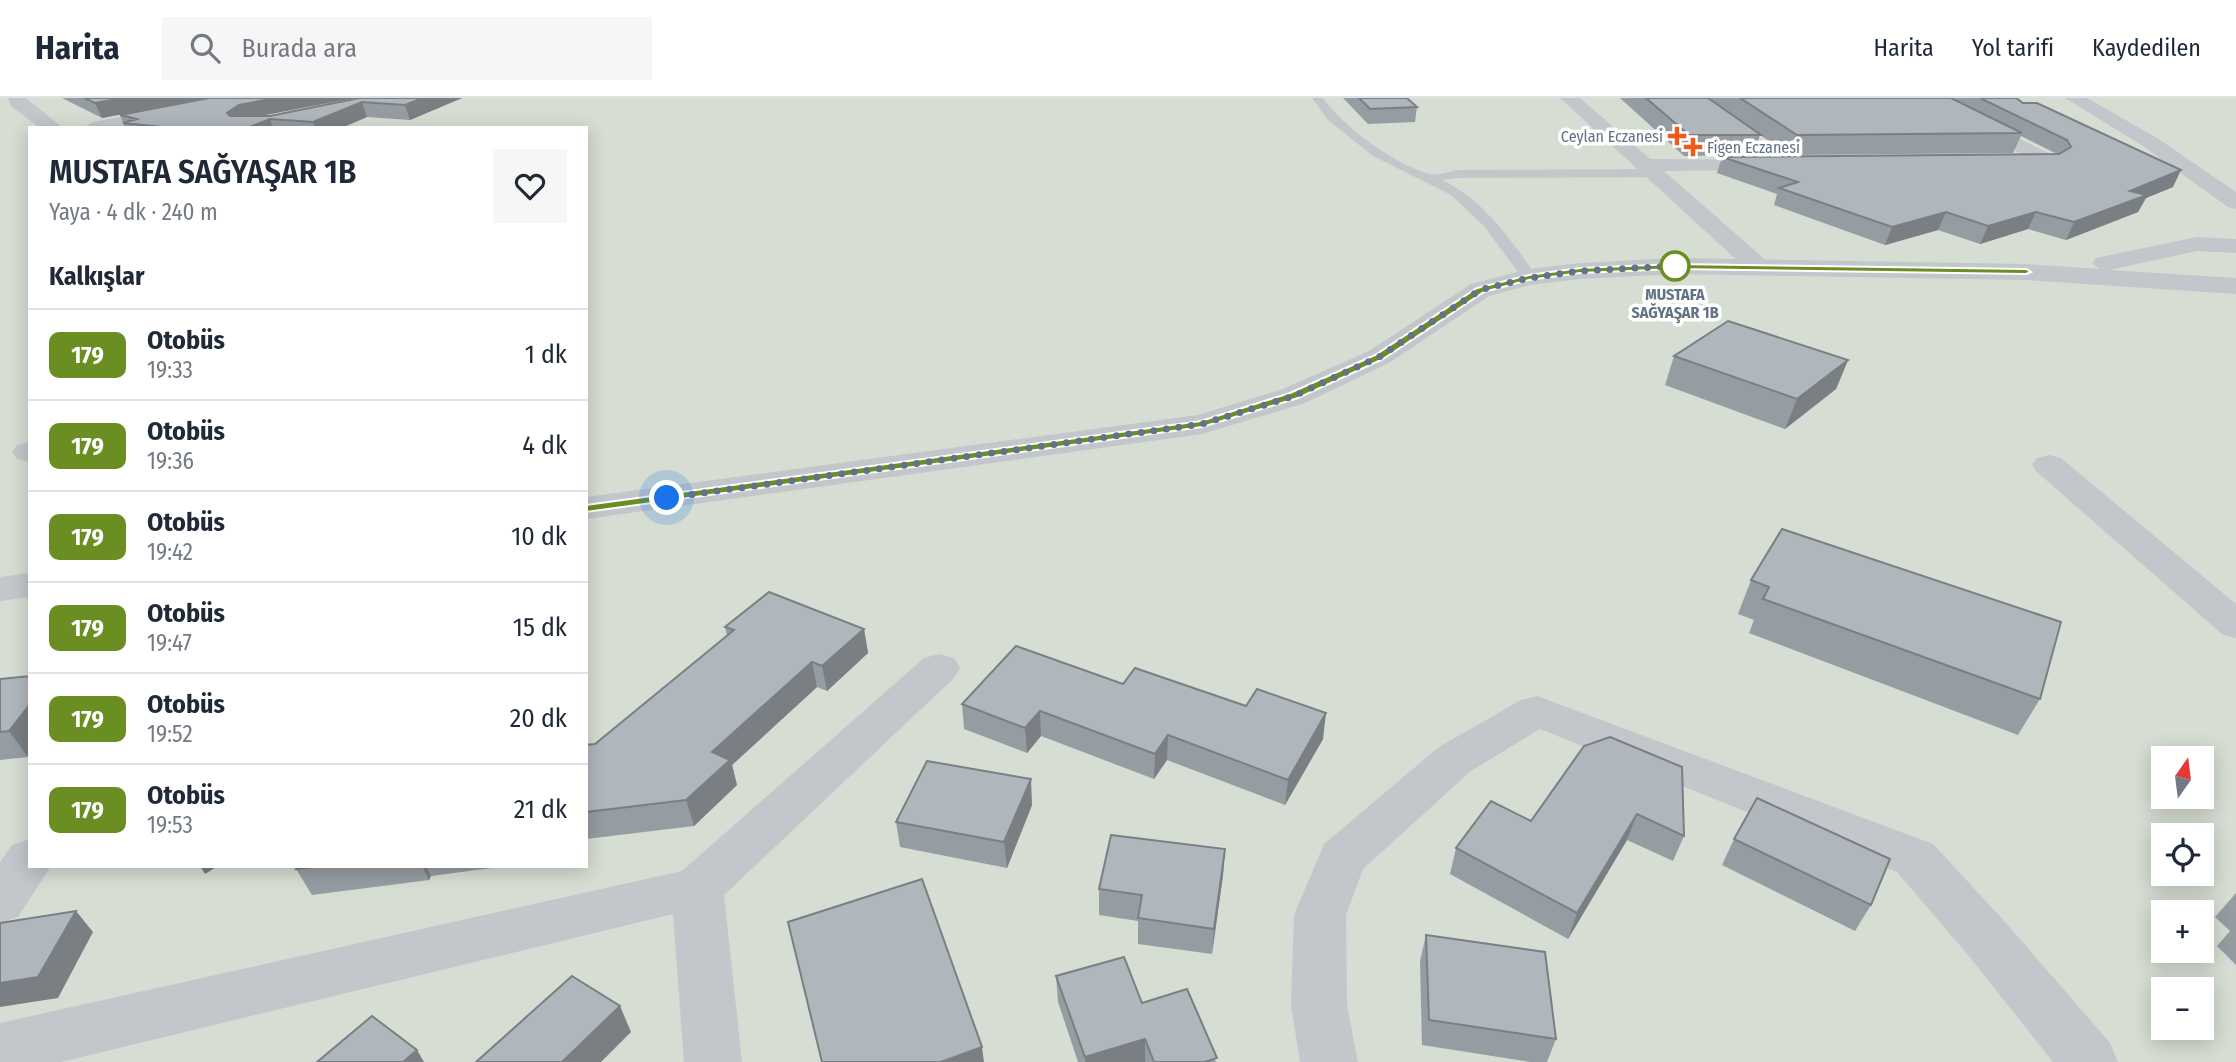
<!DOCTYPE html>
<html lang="tr">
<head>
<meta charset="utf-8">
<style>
  :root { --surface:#fff; --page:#f6f6f7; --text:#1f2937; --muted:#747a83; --line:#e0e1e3 }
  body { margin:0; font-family:"Fira Sans Condensed",sans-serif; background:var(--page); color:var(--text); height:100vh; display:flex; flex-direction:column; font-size:26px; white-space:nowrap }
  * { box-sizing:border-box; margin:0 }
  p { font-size:23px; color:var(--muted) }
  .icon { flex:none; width:38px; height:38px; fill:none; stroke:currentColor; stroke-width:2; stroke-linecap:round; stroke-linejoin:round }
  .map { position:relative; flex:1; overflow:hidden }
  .side { position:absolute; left:28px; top:28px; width:560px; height:742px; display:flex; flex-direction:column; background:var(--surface); border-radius:0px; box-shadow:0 4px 18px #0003 }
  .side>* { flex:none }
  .badge { padding:0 14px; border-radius:10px; font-size:24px; line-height:46px }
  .needle { width:46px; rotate:14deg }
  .buttons { position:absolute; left:2151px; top:648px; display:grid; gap:14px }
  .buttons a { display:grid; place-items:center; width:63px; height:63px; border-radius:0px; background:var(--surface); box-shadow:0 4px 18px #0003; font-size:35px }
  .you { position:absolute; width:35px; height:35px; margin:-18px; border:5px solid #fff; border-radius:50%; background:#1a73e8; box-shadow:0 0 0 10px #1a73e833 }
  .map>.badge { position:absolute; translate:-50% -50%; box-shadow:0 0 0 4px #fff }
  h2 { padding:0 21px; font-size:26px; line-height:63px }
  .round { display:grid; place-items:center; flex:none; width:74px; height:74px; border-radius:0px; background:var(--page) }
  .headline { display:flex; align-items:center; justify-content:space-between; height:119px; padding:0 21px }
  h1 { font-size:33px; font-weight:600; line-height:52px }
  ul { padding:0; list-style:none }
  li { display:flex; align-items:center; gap:21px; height:91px; padding:0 21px; border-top:2px solid var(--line) }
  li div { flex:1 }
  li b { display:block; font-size:26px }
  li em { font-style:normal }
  li .badge { min-width:77px; font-weight:700; text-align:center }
  header { display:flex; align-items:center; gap:42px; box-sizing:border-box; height:98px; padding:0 35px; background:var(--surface); border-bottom:2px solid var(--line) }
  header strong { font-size:33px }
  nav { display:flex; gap:38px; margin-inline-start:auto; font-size:24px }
  .search { width:490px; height:63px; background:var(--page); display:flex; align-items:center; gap:18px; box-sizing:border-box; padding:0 24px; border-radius:0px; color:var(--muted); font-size:26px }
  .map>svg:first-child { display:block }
  .green { fill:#d6ddd2; fill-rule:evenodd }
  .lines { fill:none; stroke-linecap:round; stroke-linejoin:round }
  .service { fill:#c3c6ca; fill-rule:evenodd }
  .minor { fill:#c3c6ca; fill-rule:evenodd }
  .tertiary { fill:#c3c6ca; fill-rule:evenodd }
  .wall { fill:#969da2 }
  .shaded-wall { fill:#7a7f84 }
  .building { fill:#afb6bc; stroke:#7a7f84; stroke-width:2 }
  .line { fill:#6b8e23; stroke:#fff; stroke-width:2 }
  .walk { stroke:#627385; stroke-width:7; stroke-dasharray:0 12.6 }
  .poi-dot { fill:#ef5a18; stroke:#fff; stroke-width:2.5 }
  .stop-dot { fill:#fff; stroke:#6b8e23; stroke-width:3.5 }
  .labels { text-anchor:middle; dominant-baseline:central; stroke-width:7; stroke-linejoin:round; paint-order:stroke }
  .far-poi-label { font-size:16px; fill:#627385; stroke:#fff; text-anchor:end }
  .far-stop-label { font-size:16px; font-weight:bold; fill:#627385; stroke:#fff }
</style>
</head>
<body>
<header>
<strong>Harita</strong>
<div class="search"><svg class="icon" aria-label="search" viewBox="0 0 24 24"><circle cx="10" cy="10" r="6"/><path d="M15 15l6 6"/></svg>Burada ara</div>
<nav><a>Harita</a><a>Yol tarifi</a><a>Kaydedilen</a></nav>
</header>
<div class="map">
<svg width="2236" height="964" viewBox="0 0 2236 964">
  <rect width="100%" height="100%" fill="#f5f6f1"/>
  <path class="green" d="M 0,0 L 2236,0 L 2236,964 L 0,964 ZM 30,30 L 586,30 L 586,768 L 30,768 ZM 2163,660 L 2202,660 L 2202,698 L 2163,698 ZM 2163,737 L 2202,737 L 2202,775 L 2163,775 ZM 2163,814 L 2202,814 L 2202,852 L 2163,852 ZM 2163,891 L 2202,891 L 2202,929 L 2163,929 Z"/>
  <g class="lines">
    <path class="service" d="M 1312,0 L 1323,0 C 1344,29 1394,66 1429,76 C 1437,78 1448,74 1456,72 L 1655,71 L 1661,75 L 1655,79 L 1456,80 L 1442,82 C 1484,102 1511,142 1537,179 L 1529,184 L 1524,182 L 1484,128 L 1451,97 L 1373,58 L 1328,22 Z"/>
    <g class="minor">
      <path d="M 8,0 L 26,0 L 63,30 L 40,30 L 11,8 Z"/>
      <path d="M 221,0 L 259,0 L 250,5 L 124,30 L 83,30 L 93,24 Z"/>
      <path d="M 1560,0 L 1580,0 L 1650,61 L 1778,62 L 1781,66 L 1778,70 L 1771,72 L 1664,73 L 1769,165 L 1773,170 L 1769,175 L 1760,178 L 1751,175 Z"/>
      <path d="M 1972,17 L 2058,60 L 2061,64 L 2058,68 L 2007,69 L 2004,65 L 2007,61 L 2025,58 L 1965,27 L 1962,23 L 1965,19 Z"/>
      <path d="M 30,344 L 30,364 L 17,361 L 12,354 L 17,347 Z"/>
      <path d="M 2049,357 L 2061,360 L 2236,506 L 2236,540 L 2222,536 L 2037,374 L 2032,367 L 2037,360 Z"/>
      <path d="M 939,556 L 954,560 L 960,570 L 954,580 L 724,797 L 742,964 L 684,964 L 673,816 L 61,964 L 0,964 L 0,925 L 682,773 L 924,560 Z"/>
      <path d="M 1537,598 L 1933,746 L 2006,825 L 2110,945 L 2118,964 L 2053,964 L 1968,857 L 1897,774 L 1540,631 L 1471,673 L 1363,771 L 1346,817 L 1347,907 L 1358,964 L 1300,964 L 1291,907 L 1294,817 L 1324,746 L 1439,649 L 1521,602 Z"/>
      <path d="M 30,741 L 30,768 L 51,768 L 18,819 L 0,825 L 0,764 L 12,747 Z"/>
    </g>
    <g class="tertiary">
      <path d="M 2065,0 L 2087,0 L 2157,40 L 2236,94 L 2236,111 L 2228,109 L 2143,48 Z"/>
      <path d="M 2197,139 L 2236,141 L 2236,155 L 2197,153 L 2109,172 L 2236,180 L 2236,196 L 2026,182 L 1675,176 L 1580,181 L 1530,187 L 1489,198 L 1389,265 L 1305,305 L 1202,336 L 586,421 L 586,399 L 1198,317 L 1283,291 L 1369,253 L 1471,186 L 1529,171 L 1580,165 L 1675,160 L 2026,166 L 2100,171 L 2092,165 L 2096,160 Z"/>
      <path d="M 30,475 L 30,499 L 0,503 L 0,479 Z"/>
    </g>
  </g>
  <g class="wall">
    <path d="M 62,0 L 207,0 L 102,20 Z"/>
    <path d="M 359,0 L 462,0 L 410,22 L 367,19 L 341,30 L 125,30 L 120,17 L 270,18 Z"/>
    <path d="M 1343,0 L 1407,0 L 1417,9 L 1415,24 L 1368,26 Z"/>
    <path d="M 1620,0 L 2016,0 L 2173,89 L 2146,100 L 2138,114 L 2066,142 L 2028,131 L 1980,146 L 1938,132 L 1885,147 L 1774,107 L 1777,96 L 1717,75 L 1722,59 L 2057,56 L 2021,38 L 2013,55 L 1790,57 L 1760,37 L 1754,57 L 1684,58 Z"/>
    <path d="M 1674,258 L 1848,262 L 1836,291 L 1785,331 L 1665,287 Z"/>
    <path d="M 1782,431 L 2040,601 L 2018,637 L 1749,535 L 1754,522 L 1738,516 L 1751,482 Z"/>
    <path d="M 725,529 L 864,531 L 868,555 L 827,593 L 817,589 L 732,667 L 737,687 L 694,728 L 586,741 L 586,647 L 595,646 L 727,538 Z"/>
    <path d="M 0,581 L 28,659 L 0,662 Z"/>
    <path d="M 1123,586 L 1323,641 L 1285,707 L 1167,662 L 1154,681 L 1041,638 L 1027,655 L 964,631 L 962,606 Z"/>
    <path d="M 1682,669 L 1684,738 L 1673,763 L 1627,742 L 1568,841 L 1450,776 L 1456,750 Z"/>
    <path d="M 1032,707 L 1007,770 L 900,749 L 896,724 Z"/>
    <path d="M 1734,741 L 1871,807 L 1855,833 L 1722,767 Z"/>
    <path d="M 1225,751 L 1223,777 L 1212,856 L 1138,846 L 1138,823 L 1099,817 L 1099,791 Z"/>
    <path d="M 298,768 L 507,768 L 431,778 L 429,782 L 312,797 L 296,771 Z"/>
    <path d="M 2236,795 L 2236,867 L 2217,848 L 2230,833 L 2215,819 Z"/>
    <path d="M 1426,837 L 1556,941 L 1547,964 L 1530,964 L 1422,947 L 1420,863 Z"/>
    <path d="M 1056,878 L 1142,905 L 1217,964 L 1078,964 L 1058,904 Z"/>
  </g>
  <g class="shaded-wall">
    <path d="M 123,0 L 207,0 L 102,20 L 95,5 Z"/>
    <path d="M 275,0 L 355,0 L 245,21 L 233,30 L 227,15 L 239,7 Z"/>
    <path d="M 423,0 L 462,0 L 410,22 L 405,7 Z"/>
    <path d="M 362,4 L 367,19 L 341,30 L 315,30 L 313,24 Z"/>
    <path d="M 270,21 L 273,30 L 247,30 Z"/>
    <path d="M 2181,72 L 2173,89 L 2146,100 L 2138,114 L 2066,142 L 2074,124 L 2130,93 Z"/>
    <path d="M 1946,114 L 1938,132 L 1885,147 L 1892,129 Z"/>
    <path d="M 2036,114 L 2028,131 L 1980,146 L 1988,128 Z"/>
    <path d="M 1848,262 L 1836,291 L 1785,331 L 1797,301 Z"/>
    <path d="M 864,531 L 868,555 L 827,593 L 822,568 Z"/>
    <path d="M 812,564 L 817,589 L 732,667 L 737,687 L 694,728 L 686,702 L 712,654 Z"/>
    <path d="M 30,606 L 30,656 L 28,659 L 9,633 Z"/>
    <path d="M 1040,613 L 1041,638 L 1027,655 L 1025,630 Z"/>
    <path d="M 1326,615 L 1323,641 L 1285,707 L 1288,682 Z"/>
    <path d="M 1168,637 L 1167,662 L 1154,681 L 1155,656 Z"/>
    <path d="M 1031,681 L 1032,707 L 1007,770 L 1004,744 Z"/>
    <path d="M 1637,716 L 1627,742 L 1568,841 L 1577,815 Z"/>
    <path d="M 1225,751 L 1223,777 L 1212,856 L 1214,831 Z"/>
    <path d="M 200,768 L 218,768 L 205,776 Z"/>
    <path d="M 422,768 L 426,768 L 431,778 L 429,782 Z"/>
    <path d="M 76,813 L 93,834 L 58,900 L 0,909 L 0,885 Z"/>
    <path d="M 620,908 L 631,934 L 601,964 L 562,964 Z"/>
    <path d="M 1145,941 L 1145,964 L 1085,964 L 1085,959 Z"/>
    <path d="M 982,949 L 984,964 L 941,964 Z"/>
    <path d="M 417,952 L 424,964 L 403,964 Z"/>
  </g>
  <g class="building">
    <path d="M 84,0 L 123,0 L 95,5 Z"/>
    <path d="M 209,0 L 275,0 L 239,7 L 227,15 L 230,18 L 270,18 L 359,0 L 423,0 L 405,7 L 362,4 L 313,24 L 270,21 L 247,30 L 172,30 L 123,25 L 137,21 L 120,17 Z"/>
    <path d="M 1359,0 L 1407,0 L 1417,9 L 1370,11 Z"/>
    <path d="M 1646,0 L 1708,0 L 1761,37 L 1689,37 Z"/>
    <path d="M 1740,0 L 1951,0 L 2022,35 L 1797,37 Z"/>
    <path d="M 1980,0 L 2016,0 L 2023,5 L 2037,5 L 2181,72 L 2130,93 L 2147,97 L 2074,124 L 2036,114 L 1988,128 L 1946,114 L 1892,129 L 1779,90 L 1798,84 L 1722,59 L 2059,56 L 2071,49 L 2067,42 Z"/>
    <path d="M 1728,223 L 1848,262 L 1797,301 L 1674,258 Z"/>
    <path d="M 1782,431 L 2061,524 L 2040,601 L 1763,501 L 1769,489 L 1751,482 Z"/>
    <path d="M 769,494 L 864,531 L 822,568 L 812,564 L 712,654 L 730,662 L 686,702 L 586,714 L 586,647 L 595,646 L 734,532 L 725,529 Z"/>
    <path d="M 1016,548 L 1123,586 L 1135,570 L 1246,608 L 1257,591 L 1326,615 L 1288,682 L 1168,637 L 1155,656 L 1040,613 L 1025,630 L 962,606 Z"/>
    <path d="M 30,578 L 30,606 L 9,633 L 0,634 L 0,581 Z"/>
    <path d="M 1610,639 L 1682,669 L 1684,738 L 1637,716 L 1577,815 L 1456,750 L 1491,703 L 1531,723 L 1584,648 Z"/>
    <path d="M 927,663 L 1031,681 L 1004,744 L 896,724 Z"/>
    <path d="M 1757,700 L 1890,761 L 1871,807 L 1734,741 Z"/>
    <path d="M 1111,737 L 1225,751 L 1214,831 L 1138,820 L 1142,797 L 1099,791 Z"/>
    <path d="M 298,768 L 320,768 L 296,771 Z"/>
    <path d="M 922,781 L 982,949 L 941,964 L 822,964 L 788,824 Z"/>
    <path d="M 76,813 L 38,879 L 0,885 L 0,825 Z"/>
    <path d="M 1426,837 L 1545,854 L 1556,941 L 1429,922 Z"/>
    <path d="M 1124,859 L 1142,905 L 1187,891 L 1217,960 L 1205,964 L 1154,964 L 1145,941 L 1085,959 L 1056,878 Z"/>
    <path d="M 572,878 L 620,908 L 562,964 L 476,964 Z"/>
    <path d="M 372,918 L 417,952 L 403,964 L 317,964 Z"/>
  </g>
  <path class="line" d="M 1675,166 L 2026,171 L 2031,174 L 2026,176 L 1675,171 L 1580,175 L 1529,182 L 1484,194 L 1383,261 L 1298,300 L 1202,329 L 586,414 L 580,411 L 586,407 L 1201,323 L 1290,295 L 1375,257 L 1477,190 L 1529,177 L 1580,170 Z"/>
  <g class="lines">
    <path class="walk" d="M 667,400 L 1202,326 L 1294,298 L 1379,259 L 1480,192 L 1529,180 L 1580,173 L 1675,168"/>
  </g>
  <g class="poi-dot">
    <path d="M1673.5 27.5h7v7h7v7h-7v7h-7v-7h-7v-7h7z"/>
    <path d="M1689.5 38.5h7v7h7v7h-7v7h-7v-7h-7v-7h7z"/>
  </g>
  <circle class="stop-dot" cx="1675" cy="168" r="14"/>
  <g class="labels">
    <g class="far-poi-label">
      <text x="1663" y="38">Ceylan Eczanesi</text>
      <text x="1707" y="49" text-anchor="start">Figen Eczanesi</text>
    </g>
    <g class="far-stop-label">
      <text x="1675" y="196">MUSTAFA<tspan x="1675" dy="18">SAĞYAŞAR 1B</tspan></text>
    </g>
  </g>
</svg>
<div class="buttons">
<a><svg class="needle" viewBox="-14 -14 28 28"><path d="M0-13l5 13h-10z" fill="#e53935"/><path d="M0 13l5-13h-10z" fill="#747a83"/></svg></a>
<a><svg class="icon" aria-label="locate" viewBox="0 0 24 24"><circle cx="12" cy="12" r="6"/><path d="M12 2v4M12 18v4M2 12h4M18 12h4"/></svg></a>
<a>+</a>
<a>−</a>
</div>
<div class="you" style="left:667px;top:400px"></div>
<section class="side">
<div class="headline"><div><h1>MUSTAFA SAĞYAŞAR 1B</h1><p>Yaya · 4 dk · 240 m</p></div><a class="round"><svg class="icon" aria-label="heart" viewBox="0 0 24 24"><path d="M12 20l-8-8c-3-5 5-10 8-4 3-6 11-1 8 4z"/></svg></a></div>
<h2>Kalkışlar</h2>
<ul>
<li><span class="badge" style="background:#6b8e23;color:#fff">179</span><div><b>Otobüs</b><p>19:33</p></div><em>1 dk</em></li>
<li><span class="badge" style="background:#6b8e23;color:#fff">179</span><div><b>Otobüs</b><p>19:36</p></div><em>4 dk</em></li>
<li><span class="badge" style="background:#6b8e23;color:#fff">179</span><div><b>Otobüs</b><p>19:42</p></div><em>10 dk</em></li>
<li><span class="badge" style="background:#6b8e23;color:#fff">179</span><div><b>Otobüs</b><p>19:47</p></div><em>15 dk</em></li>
<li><span class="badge" style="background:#6b8e23;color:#fff">179</span><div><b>Otobüs</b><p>19:52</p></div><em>20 dk</em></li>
<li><span class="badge" style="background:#6b8e23;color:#fff">179</span><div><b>Otobüs</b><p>19:53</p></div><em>21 dk</em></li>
</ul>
</section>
</div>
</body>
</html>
